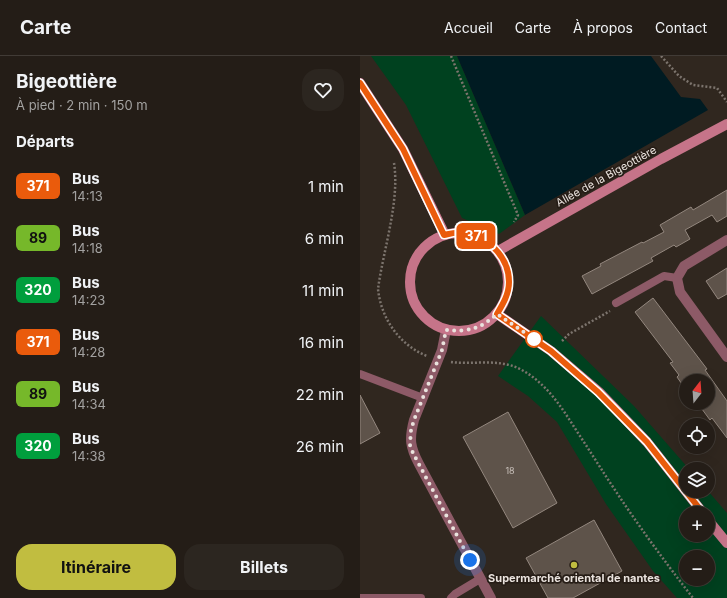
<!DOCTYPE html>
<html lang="fr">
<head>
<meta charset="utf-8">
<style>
  :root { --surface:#241d17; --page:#2c2620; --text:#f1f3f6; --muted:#a3a2a1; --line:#413b36; --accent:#c1bd40 }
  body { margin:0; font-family:Inter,sans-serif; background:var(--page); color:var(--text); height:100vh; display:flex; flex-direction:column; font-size:15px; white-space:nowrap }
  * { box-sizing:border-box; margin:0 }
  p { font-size:13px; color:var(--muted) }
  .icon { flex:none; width:22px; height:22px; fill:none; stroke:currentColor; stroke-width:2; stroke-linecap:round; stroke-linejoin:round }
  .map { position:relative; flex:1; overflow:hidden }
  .panel { display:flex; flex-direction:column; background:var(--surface); width:360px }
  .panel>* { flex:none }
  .badge { padding:0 8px; border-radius:6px; font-size:14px; line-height:26px }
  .needle { width:26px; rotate:17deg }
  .controls { position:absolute; left:319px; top:318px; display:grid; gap:8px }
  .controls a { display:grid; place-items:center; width:36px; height:36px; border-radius:50%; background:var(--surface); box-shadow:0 4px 16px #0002,0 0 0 1px var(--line); font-size:20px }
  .you { position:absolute; width:20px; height:20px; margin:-10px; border:3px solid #fff; border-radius:50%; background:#1a73e8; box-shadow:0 0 0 6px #1a73e833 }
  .map>.badge { position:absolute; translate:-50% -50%; box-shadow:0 0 0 2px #fff }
  h2 { padding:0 16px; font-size:15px; line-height:36px }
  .round { display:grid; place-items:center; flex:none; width:42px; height:42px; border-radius:16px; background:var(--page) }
  .head { display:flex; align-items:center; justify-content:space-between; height:68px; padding:0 16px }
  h1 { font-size:19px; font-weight:700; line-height:30px }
  .action { display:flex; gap:8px; margin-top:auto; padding:8px 16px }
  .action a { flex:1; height:46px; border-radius:16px; background:var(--accent); color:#111; font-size:16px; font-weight:700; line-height:46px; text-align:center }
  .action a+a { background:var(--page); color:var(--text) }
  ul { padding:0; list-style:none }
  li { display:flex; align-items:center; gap:12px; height:52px; padding:0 16px }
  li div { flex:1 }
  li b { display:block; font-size:15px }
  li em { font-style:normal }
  li .badge { min-width:44px; font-weight:700; text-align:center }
  header { display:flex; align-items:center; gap:24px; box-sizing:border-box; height:56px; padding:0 20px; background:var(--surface); border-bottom:1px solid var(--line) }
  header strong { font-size:19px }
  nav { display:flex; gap:22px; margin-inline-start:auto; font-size:14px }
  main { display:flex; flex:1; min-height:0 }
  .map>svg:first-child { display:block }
  .green { fill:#00411f; fill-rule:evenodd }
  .water { fill:#001b22 }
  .building { fill:#5e534a; stroke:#93877e }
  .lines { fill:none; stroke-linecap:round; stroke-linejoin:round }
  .path { stroke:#7c746d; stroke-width:2.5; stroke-dasharray:2 2; stroke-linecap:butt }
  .lane { stroke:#8d5a67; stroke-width:8 }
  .street { stroke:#8d5a67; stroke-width:10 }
  .secondary { stroke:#c67489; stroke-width:10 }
  .line-casing { stroke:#fff; stroke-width:9 }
  .line { stroke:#ea5b0c; stroke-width:6 }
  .walk { stroke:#eae3de; stroke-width:4; stroke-dasharray:0 7.2 }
  .stop-dot { fill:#fff; stroke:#ea5b0c; stroke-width:2 }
  .poi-dot { fill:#c1bd40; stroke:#261d16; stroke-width:1.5 }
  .labels { text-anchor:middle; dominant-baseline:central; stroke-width:3.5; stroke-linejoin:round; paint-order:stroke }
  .number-label { font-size:9px; fill:#c7bfb9 }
  .street-label { font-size:11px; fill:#eae3de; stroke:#261d16 }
  .poi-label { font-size:11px; font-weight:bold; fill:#eae3de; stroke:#261d16 }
</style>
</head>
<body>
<header>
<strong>Carte</strong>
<nav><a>Accueil</a><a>Carte</a><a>À propos</a><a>Contact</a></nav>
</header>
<main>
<section class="panel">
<div class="head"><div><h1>Bigeottière</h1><p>À pied · 2 min · 150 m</p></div><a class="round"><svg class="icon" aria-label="heart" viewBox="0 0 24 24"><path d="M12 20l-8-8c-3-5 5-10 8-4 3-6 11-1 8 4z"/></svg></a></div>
<h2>Départs</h2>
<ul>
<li><span class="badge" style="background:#ea5b0c;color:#fff">371</span><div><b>Bus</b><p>14:13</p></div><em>1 min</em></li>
<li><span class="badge" style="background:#76b82a;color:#111">89</span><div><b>Bus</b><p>14:18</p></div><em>6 min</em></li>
<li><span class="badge" style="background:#009e3d;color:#fff">320</span><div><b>Bus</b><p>14:23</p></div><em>11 min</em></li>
<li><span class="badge" style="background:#ea5b0c;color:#fff">371</span><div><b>Bus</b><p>14:28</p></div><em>16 min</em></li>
<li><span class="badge" style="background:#76b82a;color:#111">89</span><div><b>Bus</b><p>14:34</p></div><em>22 min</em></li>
<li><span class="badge" style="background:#009e3d;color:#fff">320</span><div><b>Bus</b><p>14:38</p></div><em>26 min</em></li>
</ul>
<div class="action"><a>Itinéraire</a><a>Billets</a></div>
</section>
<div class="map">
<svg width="367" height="542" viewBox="0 0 367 542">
  <rect width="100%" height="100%" fill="#30271f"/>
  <g class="green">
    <path d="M 11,0 L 97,0 L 165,159 L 139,178 L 102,162 L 46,49 Z"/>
    <path d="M 181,260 L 274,350 L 329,413 L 326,413 L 326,435 L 348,435 L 367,457 L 367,542 L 317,542 L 293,515 L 246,448 L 197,366 L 168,340 L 138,320 ZM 326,457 L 348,457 L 348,479 L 326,479 ZM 326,501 L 348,501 L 348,523 L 326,523 Z"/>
  </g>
  <path class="water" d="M 97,0 L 291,0 L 321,41 L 340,43 L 348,54 L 165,159 Z"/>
  <g class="building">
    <path d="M 367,134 L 367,160 L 357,166 L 352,159 L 325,174 L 330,183 L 316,191 L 314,189 L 291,202 L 293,205 L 232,238 L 222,220 L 241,210 L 240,208 L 282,186 L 283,187 L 304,176 L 300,169 L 331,151 L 333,154 Z"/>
    <path d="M 367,212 L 367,238 L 358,243 L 346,225 Z"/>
    <path d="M 293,242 L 347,313 L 345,314 L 367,345 L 367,382 L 352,362 L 350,364 L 339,349 L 338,349 L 336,347 L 348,347 L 348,325 L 326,325 L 326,334 L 317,321 L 319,319 L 310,307 L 313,306 L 275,256 Z"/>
    <path d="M 0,339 L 20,377 L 0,388 Z"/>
    <path d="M 148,356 L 197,447 L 153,472 L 103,381 Z"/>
    <path d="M 234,464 L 262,515 L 213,542 L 188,542 L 166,502 Z"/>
  </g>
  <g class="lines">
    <g class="path">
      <path d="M 91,0 L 158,159 L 154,166"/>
      <path d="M 301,0 L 319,20 L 333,29 L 357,32 L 367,46"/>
      <path d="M 34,107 C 40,145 23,195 18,233 C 21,262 39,289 67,300"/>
      <path d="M 202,285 L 209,278 L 250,255"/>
      <path d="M 91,306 C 113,309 138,302 160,313 C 187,327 202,352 218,377 C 230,395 241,413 253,431 C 278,469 305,506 333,542"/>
    </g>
    <g class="lane">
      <path d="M 256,247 L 304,220 L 317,222"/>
      <path d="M 0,318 L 63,342"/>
      <path d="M 0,542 L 61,542"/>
      <path d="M 91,542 L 95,538 L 120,523"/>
    </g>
    <g class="street">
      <path d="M 367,184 L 324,210 L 317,222 L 320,236 L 367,301"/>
      <path d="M 86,274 L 82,294 L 54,364 C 49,383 50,391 59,408 L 131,542"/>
    </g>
    <g class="secondary">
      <path d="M 0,27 L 43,93 L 85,179"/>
      <circle cx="99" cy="226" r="49"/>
      <path d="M 138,195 L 301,103 L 367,68"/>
      <path d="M 137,258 L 191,295 L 239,336 L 287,386 L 343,457"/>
      <path d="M 348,464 L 367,487"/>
    </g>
  </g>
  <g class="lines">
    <g class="line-casing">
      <path id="line" d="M 0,27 L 43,93 L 84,179 C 89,178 95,176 100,177 C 126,178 149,200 149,226 C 149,238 143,248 137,258 L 191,295 L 238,336 L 287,386 L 343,457"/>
    </g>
    <use href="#line" class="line"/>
    <path class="walk" d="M 110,504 L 53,397 L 50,389 L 51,374 L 54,364 L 82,294 L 86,274 C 109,276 120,273 137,258 L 174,283"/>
  </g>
  <circle class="stop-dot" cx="174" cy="283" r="8"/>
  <circle class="poi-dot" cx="214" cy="509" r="4"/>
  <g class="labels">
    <g class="number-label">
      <text x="150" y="414">18</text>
    </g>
    <g class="street-label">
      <text transform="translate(246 120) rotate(-29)">Allée de la Bigeottière</text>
    </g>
    <g class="poi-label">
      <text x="214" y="522">Supermarché oriental de nantes</text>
    </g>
  </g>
</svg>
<div class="controls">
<a><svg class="needle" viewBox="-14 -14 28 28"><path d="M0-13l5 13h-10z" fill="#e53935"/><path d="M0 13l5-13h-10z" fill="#a3a2a1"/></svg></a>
<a><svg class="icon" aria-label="locate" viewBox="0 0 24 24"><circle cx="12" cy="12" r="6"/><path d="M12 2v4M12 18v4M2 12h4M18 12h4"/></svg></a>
<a><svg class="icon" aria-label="layers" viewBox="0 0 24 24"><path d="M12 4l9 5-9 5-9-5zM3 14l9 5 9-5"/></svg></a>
<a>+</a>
<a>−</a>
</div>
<div class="you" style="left:110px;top:504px"></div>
<b class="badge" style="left:116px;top:180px;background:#ea5b0c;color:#fff">371</b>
</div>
</main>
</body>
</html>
